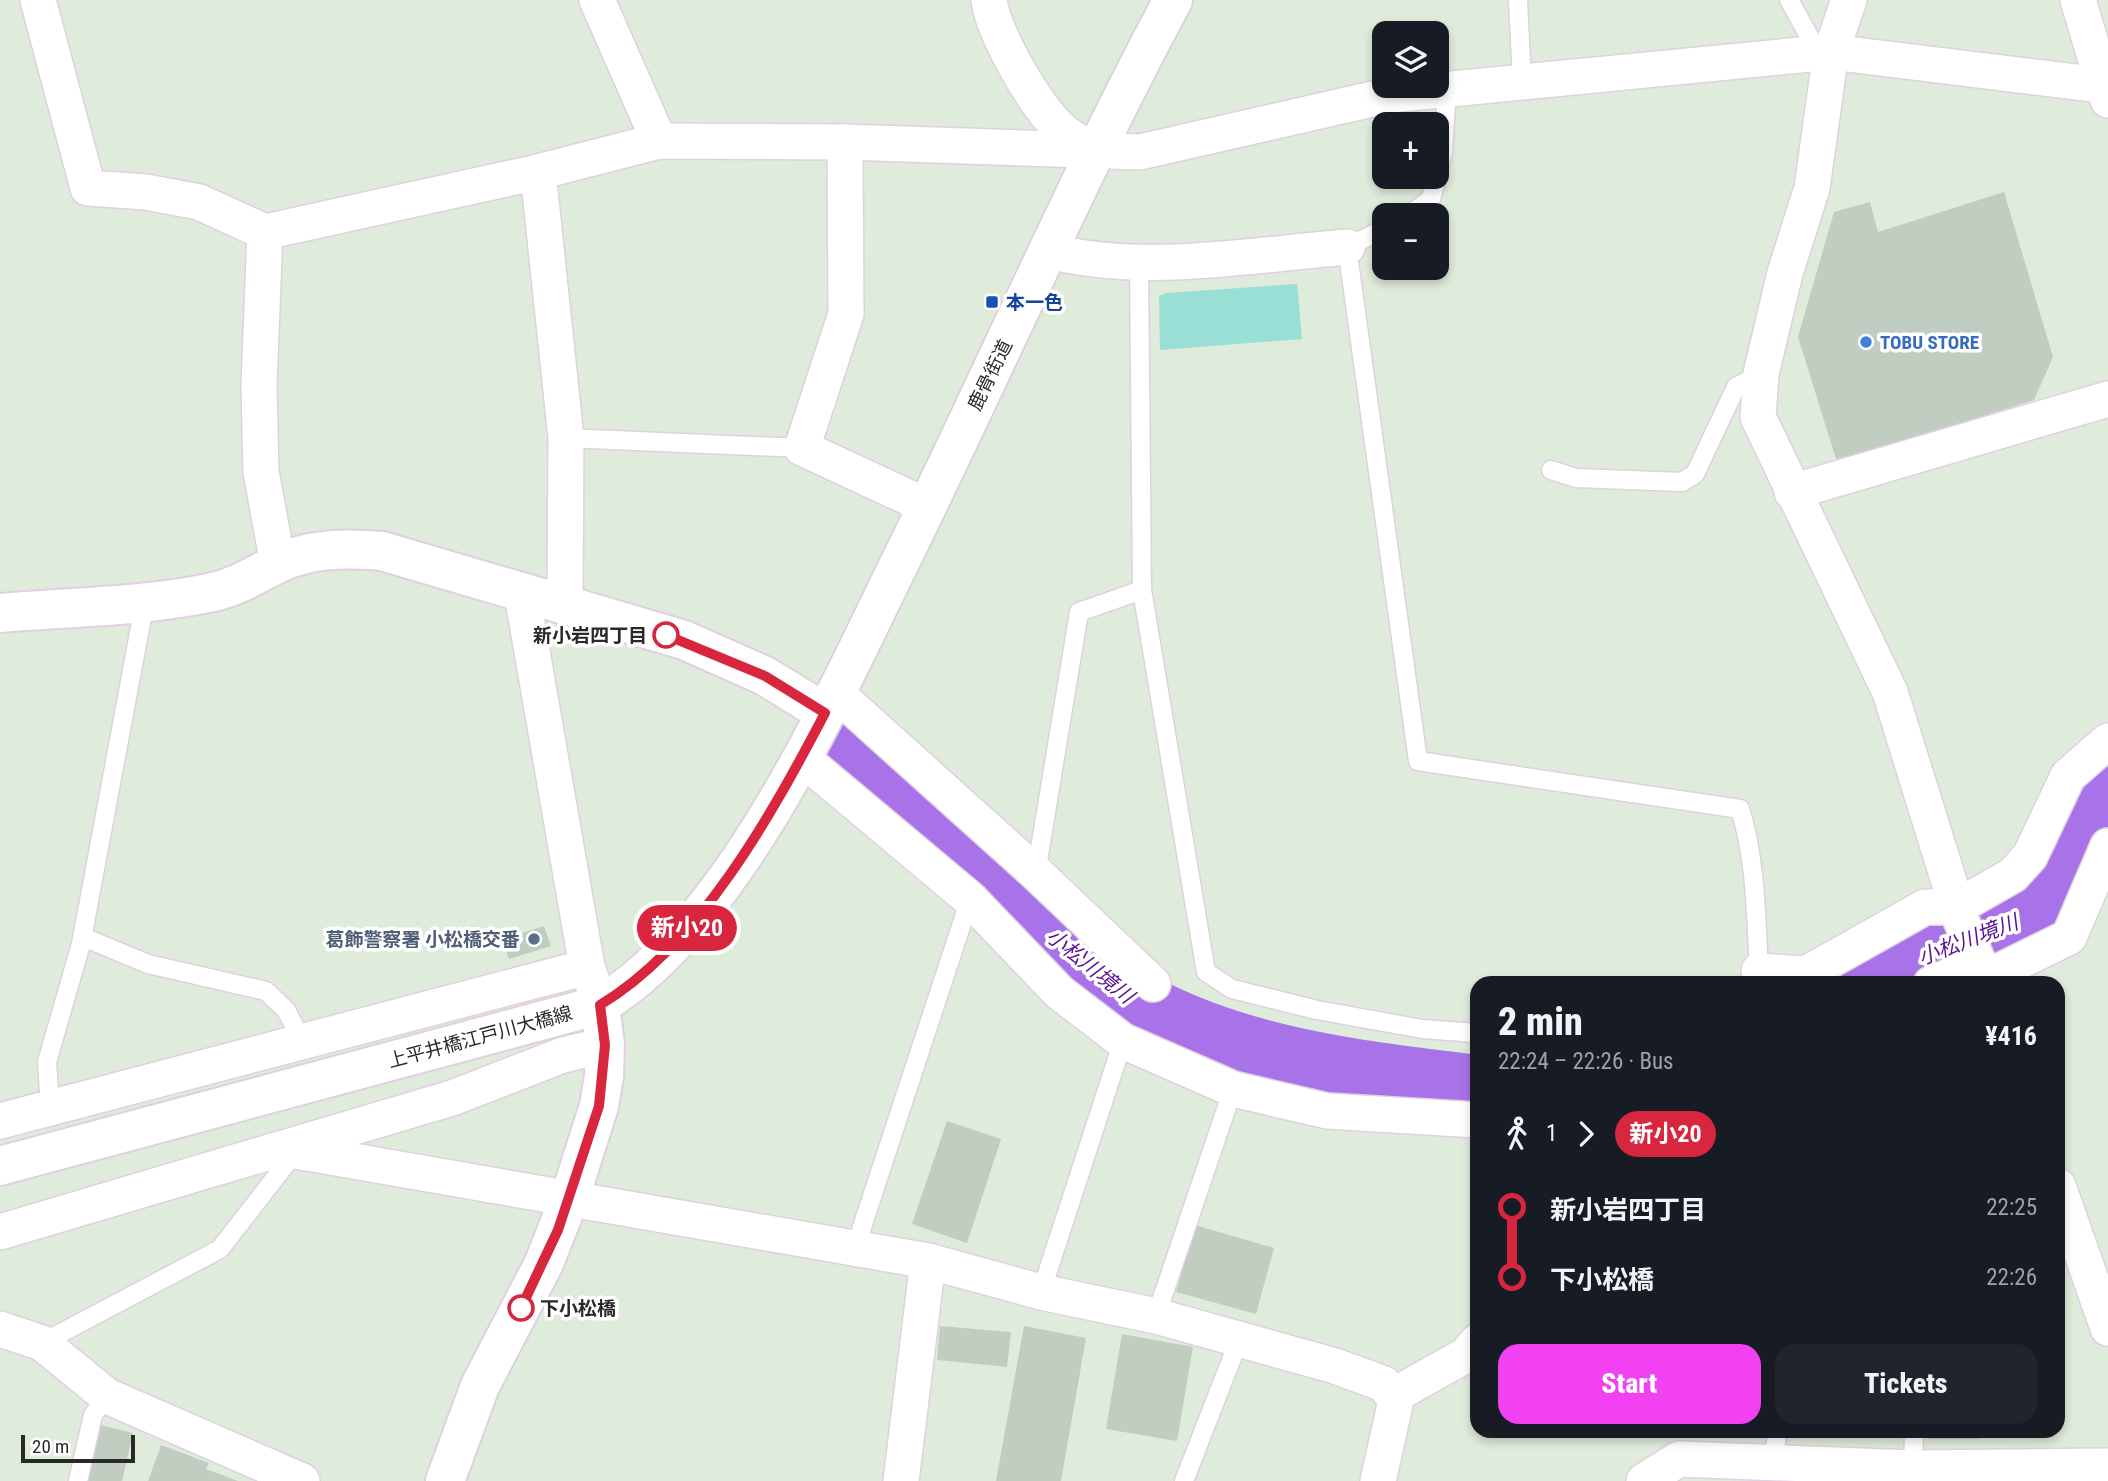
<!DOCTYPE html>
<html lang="en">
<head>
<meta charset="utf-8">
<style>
  :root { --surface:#171b24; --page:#20242c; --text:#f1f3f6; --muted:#9ea1a6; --accent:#f241f1 }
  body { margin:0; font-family:"Roboto Condensed","Noto Sans JP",sans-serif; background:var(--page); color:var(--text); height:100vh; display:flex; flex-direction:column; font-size:26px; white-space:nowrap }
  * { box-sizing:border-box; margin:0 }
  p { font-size:23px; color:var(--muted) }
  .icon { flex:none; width:38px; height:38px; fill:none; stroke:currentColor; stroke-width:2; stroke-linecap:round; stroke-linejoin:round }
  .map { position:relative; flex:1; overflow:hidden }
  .panel { position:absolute; left:1470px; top:976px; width:595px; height:462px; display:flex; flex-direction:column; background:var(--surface); border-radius:21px; box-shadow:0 4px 10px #0003 }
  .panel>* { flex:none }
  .badge { padding:0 14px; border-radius:23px; font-size:24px; line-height:46px }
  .fabs { position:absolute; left:1372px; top:21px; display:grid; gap:14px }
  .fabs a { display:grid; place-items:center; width:77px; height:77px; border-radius:14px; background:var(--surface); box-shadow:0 4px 10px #0003; font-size:35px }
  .scale { position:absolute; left:21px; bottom:18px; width:114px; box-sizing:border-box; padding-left:7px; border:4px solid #292929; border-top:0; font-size:19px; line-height:24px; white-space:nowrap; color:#292929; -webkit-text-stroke:5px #fff; paint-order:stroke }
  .map>.badge { position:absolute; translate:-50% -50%; box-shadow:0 0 0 4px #fff }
  .legs { display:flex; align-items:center; gap:10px; height:77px; padding:0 28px; font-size:23px }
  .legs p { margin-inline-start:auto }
  .overview { display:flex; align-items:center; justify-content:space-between; height:119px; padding:0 28px }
  h1 { font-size:38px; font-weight:800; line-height:52px }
  .button { display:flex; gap:14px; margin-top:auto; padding:14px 28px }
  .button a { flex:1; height:80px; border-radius:21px; background:var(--accent); color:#fff; font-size:28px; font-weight:800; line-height:80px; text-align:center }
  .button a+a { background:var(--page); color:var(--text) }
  ul { padding:0 28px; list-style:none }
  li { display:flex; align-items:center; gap:24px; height:70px; font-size:26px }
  li i { display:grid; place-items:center; width:10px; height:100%; margin:0 9px; background:currentColor }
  li i::after { content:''; width:18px; height:18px; margin:-9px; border:5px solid; border-radius:50%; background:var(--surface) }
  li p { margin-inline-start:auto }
  li:first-child i { background:linear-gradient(#0000 50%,currentColor 0) }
  li:last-child i { background:linear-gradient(currentColor 50%,#0000 0) }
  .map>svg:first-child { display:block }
  .green { fill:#99dfd5 }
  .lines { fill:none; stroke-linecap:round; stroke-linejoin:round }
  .river { stroke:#a872e9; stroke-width:68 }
  .building { fill:#c2cdc1 }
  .lane-casing { stroke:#e1d0e1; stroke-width:21 }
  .street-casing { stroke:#e1d0e1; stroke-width:38 }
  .secondary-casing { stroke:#e1d0e1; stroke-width:42 }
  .lane { stroke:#fff; stroke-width:18 }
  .street { stroke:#fff; stroke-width:35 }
  .secondary { stroke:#fff; stroke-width:38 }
  .line-1-casing { stroke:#fff; stroke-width:16 }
  .line-1 { stroke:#d7263d; stroke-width:10 }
  .transit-dot { fill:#1a4fb4; stroke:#fff; stroke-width:2.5 }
  .shop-dot { fill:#3f7fe0; stroke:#fff; stroke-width:2.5 }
  .stop-1-dot { fill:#fff; stroke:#d7263d; stroke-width:3.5 }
  .service-dot { fill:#5c6f8a; stroke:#fff; stroke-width:2.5 }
  .labels { text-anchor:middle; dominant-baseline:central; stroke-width:7; stroke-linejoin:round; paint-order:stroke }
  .transit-label { font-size:19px; font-weight:bold; fill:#164399; stroke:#fff; text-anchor:start }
  .shop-label { font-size:19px; font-weight:bold; fill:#366cbe; stroke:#fff; text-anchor:start }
  .street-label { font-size:19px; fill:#292929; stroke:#fff }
  .stop-label { font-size:19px; font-weight:bold; fill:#292929; stroke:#fff; text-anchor:end }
  .service-label { font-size:19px; font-weight:bold; fill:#4e5e75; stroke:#fff; text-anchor:end }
  .water-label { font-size:21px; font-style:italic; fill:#571393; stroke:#fff }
</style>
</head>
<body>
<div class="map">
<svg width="2108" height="1481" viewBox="0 0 2108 1481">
  <rect width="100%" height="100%" fill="#dfebdb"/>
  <path class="green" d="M 1297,284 L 1302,339 L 1160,350 L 1159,296 L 1166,293 Z"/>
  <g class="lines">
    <g class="river">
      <path d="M 847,744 C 898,790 951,835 1000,883 C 1041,922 1081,972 1130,1001 C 1233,1061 1361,1075 1477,1089"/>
      <path d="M 1872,984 L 1934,948 L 2031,917 L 2050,900 L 2087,804 L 2108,775"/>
    </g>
  </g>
  <g class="building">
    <path d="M 2004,192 L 2053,357 L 2034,400 L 1837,462 L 1798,337 L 1834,212 L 1870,202 L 1878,232 Z"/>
    <path d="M 544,926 L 551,946 L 509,959 L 502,939 Z"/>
    <path d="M 947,1121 L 1001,1139 L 967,1243 L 912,1224 Z"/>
    <path d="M 1195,1225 L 1274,1248 L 1256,1314 L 1176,1292 Z"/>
    <path d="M 940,1326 L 1011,1332 L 1007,1367 L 937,1360 Z"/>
    <path d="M 1024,1326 L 1086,1338 L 1061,1481 L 996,1481 Z"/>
    <path d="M 1122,1334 L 1193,1347 L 1177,1441 L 1106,1429 Z"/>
    <path d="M 96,1424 L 133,1433 L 122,1481 L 83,1481 Z"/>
    <rect x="1928" y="1432" width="52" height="7"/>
    <path d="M 161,1445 L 209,1463 L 206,1469 L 238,1481 L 148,1481 Z"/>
  </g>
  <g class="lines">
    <g class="lane-casing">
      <g id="lane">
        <path d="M 1518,0 L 1522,81"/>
        <path d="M 1789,0 L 1819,54"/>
        <path d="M 1409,215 L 1431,199 L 1443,152 L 1447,89"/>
        <path d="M 1384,229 L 1347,247 L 1418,761 L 1740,809 C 1756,859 1756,918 1759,971 L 1756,975"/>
        <path d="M 1139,264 L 1142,590 L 1206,972 L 1232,989 L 1317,1010 L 1422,1029 L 1477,1033"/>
        <path d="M 566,438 L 802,448"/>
        <path d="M 1551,470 L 1576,478 L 1682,482 L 1695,474 L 1736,387 L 1761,374"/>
        <path d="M 1036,873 L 1079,612 L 1142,590"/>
        <path d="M 83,937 L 148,964 L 266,991 L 286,1010 L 302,1041"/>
        <path d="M 50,1106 L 47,1062 L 81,944 L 145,601"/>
        <path d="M 858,1248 L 862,1227 L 970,899"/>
        <path d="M 1041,1292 L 1123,1041"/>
        <path d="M 1156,1316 L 1233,1089"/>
        <path d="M 42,1343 L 220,1249 L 296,1151"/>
        <path d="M 1774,1463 L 1777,1432"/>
        <path d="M 1913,1468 L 1914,1432"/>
        <path d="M 78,1481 L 93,1415 L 107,1396"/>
        <path d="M 1184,1481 L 1239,1340"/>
      </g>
    </g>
    <g class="street-casing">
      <g id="street">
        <path d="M 38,0 L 88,188 L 146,192 L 199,202 L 265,232 L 259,385 L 261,472 L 278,564"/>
        <path d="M 597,0 L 659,141"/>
        <path d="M 989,0 C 993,33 1037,110 1063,131 C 1072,139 1085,145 1095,152"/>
        <path d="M 1849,0 L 1831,52 L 1812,188 L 1785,273 L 1761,374 L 1758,417 L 1890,692 L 1961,920 L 1987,984"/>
        <path d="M 2078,0 L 2108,100"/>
        <path d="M 845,142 L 846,314 L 802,448 L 927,506"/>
        <path d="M 538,172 L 566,438 L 565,606"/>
        <path d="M 265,232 L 538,172 L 659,141 L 845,142 L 1140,152 L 1390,95 L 1831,52 L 2108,86"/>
        <path d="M 1049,251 C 1146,275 1249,255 1347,247"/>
        <path d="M 1792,492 L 2108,399"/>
        <path d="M 522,594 L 587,967 L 595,989"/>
        <path d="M 836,693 L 1036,873 L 1153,984"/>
        <path d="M 802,758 L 970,899 L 1059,992 L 1123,1041 L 1233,1089 L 1327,1111 L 1477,1120"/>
        <path d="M 1759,971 L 1806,974 L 1925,907 L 1957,907 L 2013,875 L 2030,856 L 2068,776 L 2108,741"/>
        <path d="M 1984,976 L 2004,969 L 2069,937 L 2108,846"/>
        <path d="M 1931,984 L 1979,964"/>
        <path d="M 0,1121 L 587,967"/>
        <path d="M 272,1151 L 296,1151 L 928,1261 L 1041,1292 L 1156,1316 L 1335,1366 L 1384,1384 L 1393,1396 L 1395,1405 L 1378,1481"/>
        <path d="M 2058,1186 L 2108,1328"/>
        <path d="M 0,1232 L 452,1098 L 563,1055 L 605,1045"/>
        <path d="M 0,1329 L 42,1343 L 107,1396 L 302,1481"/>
        <path d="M 1393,1396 L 1466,1355 L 1477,1342"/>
        <path d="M 901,1481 L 928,1261"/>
        <path d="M 1644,1481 L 1679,1459 L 1913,1468 L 2108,1466"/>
      </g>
    </g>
    <g class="secondary-casing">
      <g id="secondary">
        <path d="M 0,613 C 70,607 144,607 213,592 C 237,587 256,574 277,564 C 310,548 346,548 382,551 L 684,640 L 765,676 L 825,713"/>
        <path d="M 0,1166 L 600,1005 C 736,923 835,694 904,554 C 995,369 1076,181 1173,0"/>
        <path d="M 445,1481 L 480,1386 L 544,1263 L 570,1197 L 599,1106 L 604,1076 L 605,1045 L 600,1005"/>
      </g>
    </g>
    <use href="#lane" class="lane"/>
    <use href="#street" class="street"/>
    <use href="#secondary" class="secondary"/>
  </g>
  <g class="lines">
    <g class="line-1-casing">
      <path id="line-1" d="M 521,1308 L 558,1230 L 599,1106 L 605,1045 L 600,1005 C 700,945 772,814 825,713 L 765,676 L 666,635"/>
    </g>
    <use href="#line-1" class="line-1"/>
  </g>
  <rect class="transit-dot" x="985" y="295" width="14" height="14" rx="3.5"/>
  <circle class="shop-dot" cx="1866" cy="342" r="7"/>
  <g class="stop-1-dot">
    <circle cx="666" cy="635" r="12"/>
    <circle cx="521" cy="1308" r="12"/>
  </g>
  <circle class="service-dot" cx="534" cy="939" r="7"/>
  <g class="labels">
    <g class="transit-label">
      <text x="1006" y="302">本一色</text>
    </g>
    <g class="shop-label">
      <text x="1880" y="342">TOBU STORE</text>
    </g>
    <g class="street-label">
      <text transform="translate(990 375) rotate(-64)">鹿骨街道</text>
      <text transform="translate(480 1037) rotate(-15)">上平井橋江戸川大橋線</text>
    </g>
    <g class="stop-label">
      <text x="647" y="635">新小岩四丁目</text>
      <text x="540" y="1308" text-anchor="start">下小松橋</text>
    </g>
    <g class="service-label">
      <text x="520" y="939">葛飾警察署 小松橋交番</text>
    </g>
    <g class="water-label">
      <text transform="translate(1968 940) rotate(-21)">小松川境川</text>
      <text transform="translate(1090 966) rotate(39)">小松川境川</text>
    </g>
  </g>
</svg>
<div class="fabs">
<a><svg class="icon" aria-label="layers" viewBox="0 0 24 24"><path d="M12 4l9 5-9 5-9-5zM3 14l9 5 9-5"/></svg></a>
<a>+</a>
<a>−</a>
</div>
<div class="scale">20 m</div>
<b class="badge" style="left:687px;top:928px;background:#d7263d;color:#fff">新小20</b>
<section class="panel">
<div class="overview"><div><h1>2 min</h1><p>22:24 – 22:26 · Bus</p></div><b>¥416</b></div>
<div class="legs"><svg class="icon" aria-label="walk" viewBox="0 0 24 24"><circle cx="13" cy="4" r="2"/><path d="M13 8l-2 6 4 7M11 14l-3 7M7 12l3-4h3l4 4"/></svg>1<svg class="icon" aria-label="forward" viewBox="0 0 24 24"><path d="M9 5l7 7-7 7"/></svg><b class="badge" style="background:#d7263d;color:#fff">新小20</b></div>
<ul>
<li><i style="color:#d7263d"></i><b>新小岩四丁目</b><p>22:25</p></li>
<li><i style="color:#d7263d"></i><b>下小松橋</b><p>22:26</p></li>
</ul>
<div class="button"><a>Start</a><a>Tickets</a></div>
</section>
</div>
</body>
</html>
